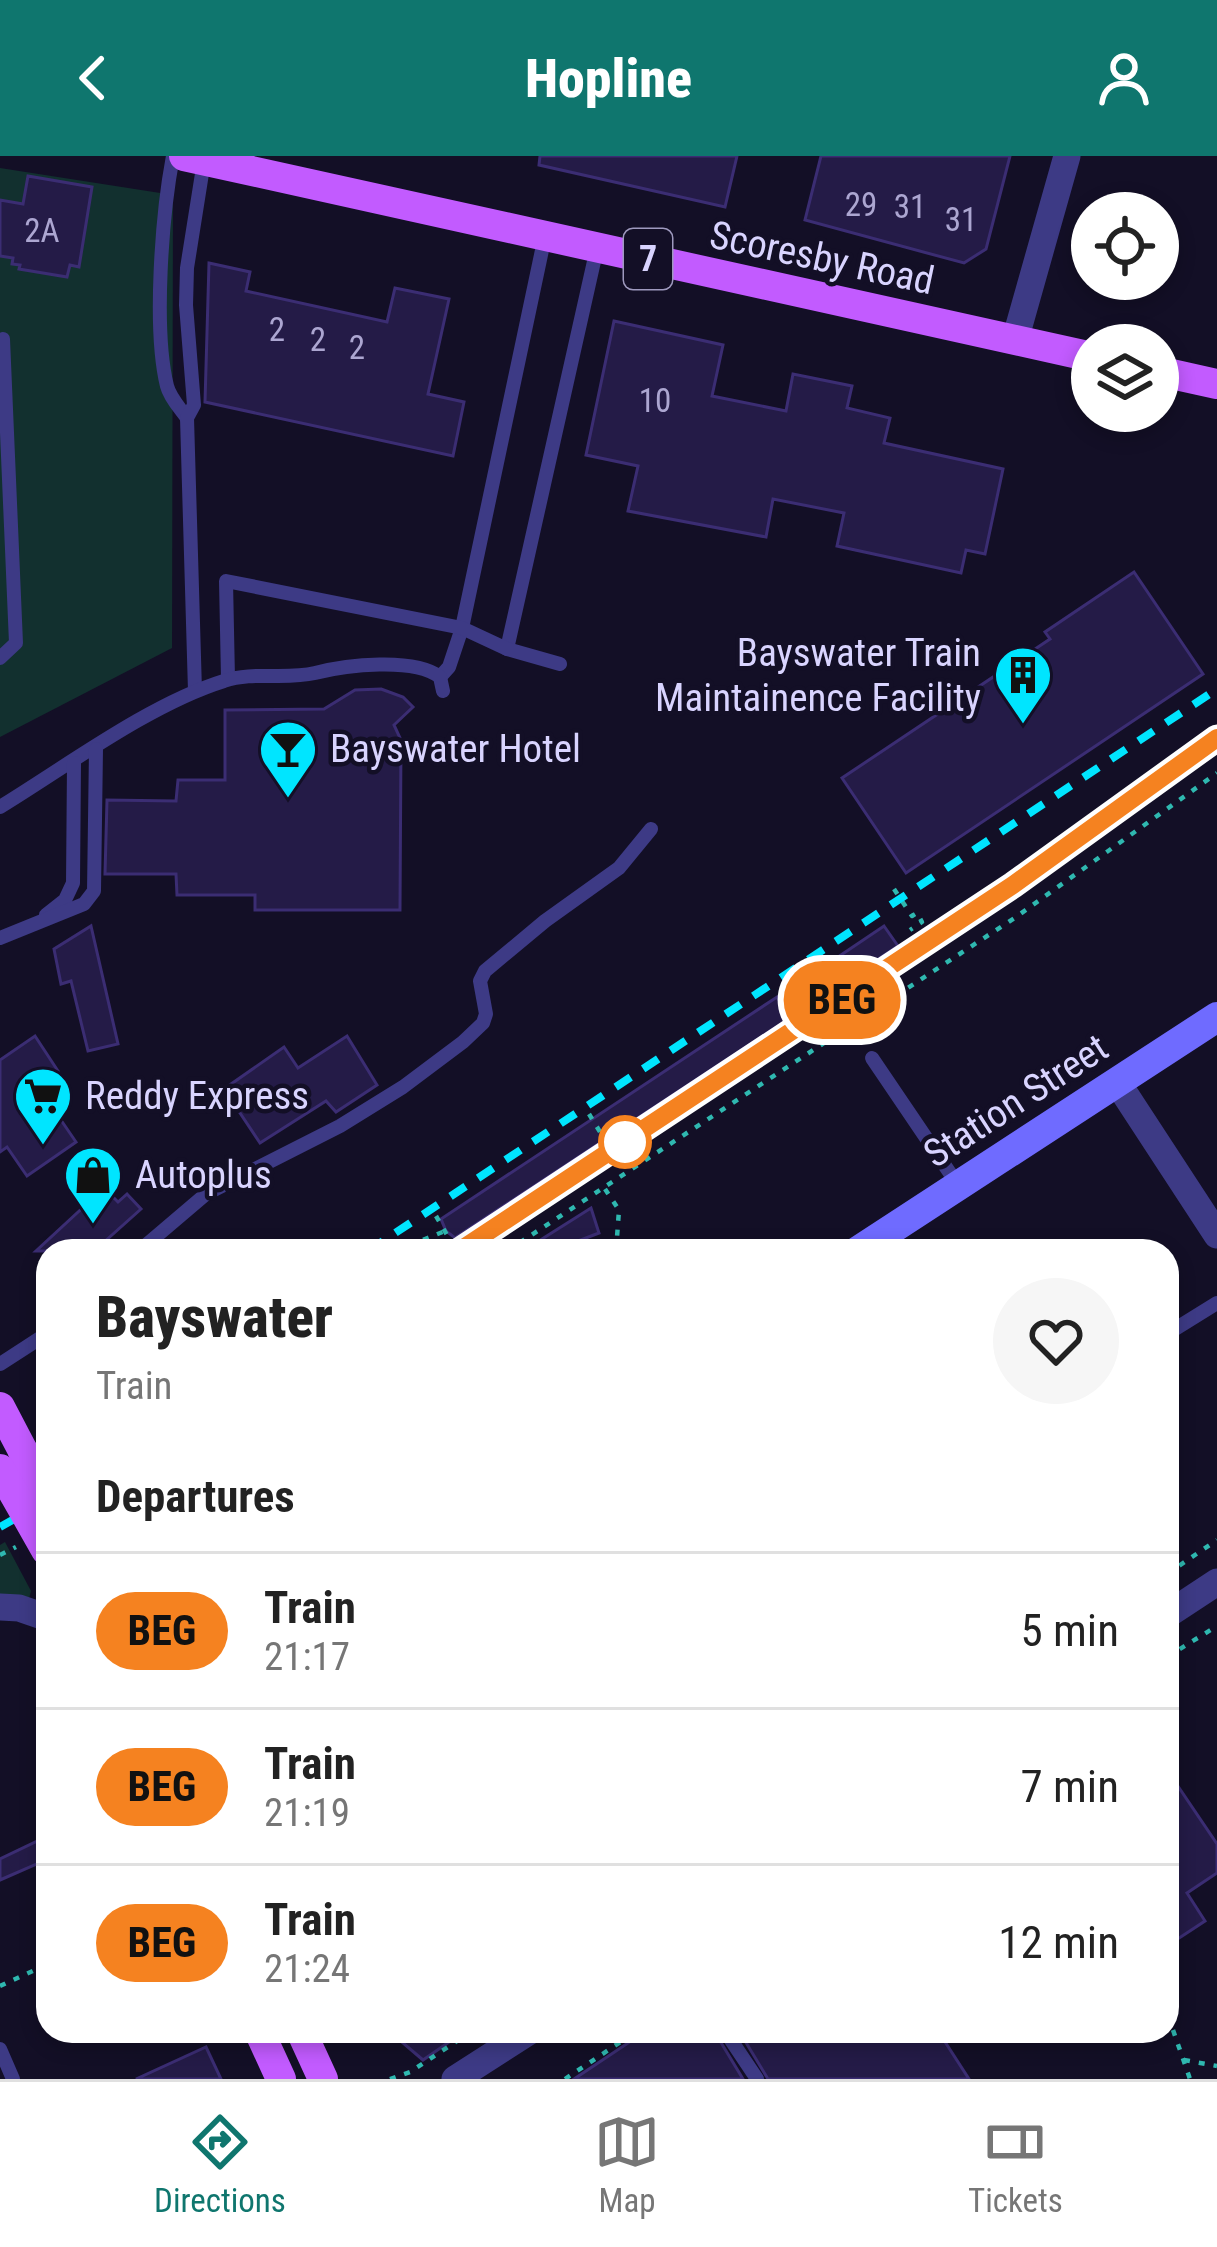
<!DOCTYPE html>
<html lang="en">
<head>
<meta charset="utf-8">
<style>
  :root { --surface:#fff; --page:#f6f6f6; --text:#222; --muted:#767676; --line:#e0e0e0; --accent:#0f766e }
  body { margin:0; font-family:"Roboto Condensed",sans-serif; background:var(--page); color:var(--text); height:100vh; display:flex; flex-direction:column; font-size:45px; white-space:nowrap }
  * { box-sizing:border-box; margin:0 }
  p { font-size:39px; color:var(--muted) }
  .icon { flex:none; width:66px; height:66px; fill:none; stroke:currentColor; stroke-width:2; stroke-linecap:round; stroke-linejoin:round }
  .map { position:relative; flex:1; overflow:hidden }
  .sheet { position:absolute; left:36px; top:1083px; width:1143px; height:804px; display:flex; flex-direction:column; background:var(--surface); border-radius:36px; box-shadow:0 6px 18px #0003 }
  .sheet>* { flex:none }
  .badge { padding:0 24px; border-radius:39px; font-size:42px; line-height:78px }
  .controls { position:absolute; left:1071px; top:36px; display:grid; gap:24px }
  .controls a { display:grid; place-items:center; width:108px; height:108px; border-radius:50%; background:var(--surface); box-shadow:0 6px 18px #0003; font-size:60px }
  .map>.badge { position:absolute; translate:-50% -50%; box-shadow:0 0 0 6px #fff }
  h2 { padding:0 60px; font-size:45px; line-height:108px }
  .round { display:grid; place-items:center; flex:none; width:126px; height:126px; border-radius:63px; background:var(--page) }
  .headline { display:flex; align-items:center; justify-content:space-between; height:204px; padding:0 60px }
  h1 { font-size:57px; font-weight:800; line-height:90px }
  ul { padding:0; list-style:none }
  li { display:flex; align-items:center; gap:36px; height:156px; padding:0 60px; border-top:3px solid var(--line) }
  li div { flex:1 }
  li b { display:block; font-size:45px }
  li em { font-style:normal }
  li .badge { min-width:132px; font-weight:700; text-align:center }
  header { display:flex; justify-content:space-between; align-items:center; height:156px; padding:0 60px; background:var(--accent); color:#fff; font-size:54px; font-weight:800 }
  .tab-bar { display:flex; justify-content:space-around; align-items:center; height:168px; border-top:3px solid var(--line); background:var(--surface); font-size:33px; color:var(--muted) }
  .tab-bar a { display:grid; justify-items:center; gap:6px }
  .tab-bar .selected { color:var(--accent) }
  .map>svg:first-child { display:block }
  .green { fill:#12302f }
  .building { fill:#241b47; stroke:#3b2d73; stroke-width:3 }
  .lines { fill:none; stroke-linecap:round; stroke-linejoin:round }
  .path { stroke:#2fb8b0; stroke-width:4.5; stroke-dasharray:6 9; stroke-linecap:butt }
  .service { stroke:#3d3a85; stroke-width:14 }
  .minor { stroke:#3d3a85; stroke-width:27 }
  .secondary { stroke:#6f6bff; stroke-width:30 }
  .primary { stroke:#c25bff; stroke-width:30 }
  .rail { stroke:#00e5ff; stroke-width:8; stroke-dasharray:18 15; stroke-linecap:butt }
  .primary-bridge { stroke:#c25bff; stroke-width:30 }
  .line-casing { stroke:#fff; stroke-width:27 }
  .line { stroke:#f58220; stroke-width:18 }
  .stop-dot { fill:#fff; stroke:#f58220; stroke-width:6 }
  .labels { text-anchor:middle; dominant-baseline:central; stroke-width:9; stroke-linejoin:round; paint-order:stroke }
  .number-label { font-size:33px; fill:#aca6d1 }
  .shield { fill:#130f26; stroke:#9e99be; stroke-width:3 }
  .shield-label { font-size:36px; font-weight:bold; fill:#d9d4ff }
  .street-label { font-size:39px; fill:#d9d4ff; stroke:#130f26 }
  .poi-label { font-size:39px; fill:#d9d4ff; stroke:#130f26; text-anchor:start }
</style>
</head>
<body>
<header><svg class="icon" aria-label="back" viewBox="0 0 24 24"><path d="M15 5l-7 7 7 7"/></svg>Hopline<svg class="icon" aria-label="person" viewBox="0 0 24 24"><circle cx="12" cy="8" r="4"/><path d="M4 21q1-7 8-7t8 7"/></svg></header>
<div class="map">
<svg width="1217" height="1923" viewBox="0 0 1217 1923">
  <rect width="100%" height="100%" fill="#130f26"/>
  <g class="green">
    <path d="M 0,12 L 173,39 L 172,492 L 0,581 Z"/>
    <path d="M 5,1386 L 31,1435 L 29,1443 L 0,1441 L 0,1389 Z"/>
  </g>
  <g class="building">
    <path d="M 540,0 L 737,0 L 725,51 L 539,9 Z"/>
    <path d="M 821,0 L 1010,0 L 986,93 L 964,107 L 805,64 Z"/>
    <path d="M 28,20 L 92,31 L 79,111 L 70,109 L 67,121 L 19,113 L 20,109 L 12,108 L 13,102 L 0,100 L 0,44 L 23,48 Z"/>
    <path d="M 209,107 L 250,116 L 246,135 L 387,166 L 395,132 L 449,143 L 428,238 L 464,246 L 453,300 L 205,246 Z"/>
    <path d="M 614,165 L 723,189 L 712,240 L 786,255 L 793,218 L 852,230 L 847,252 L 890,262 L 884,287 L 1003,313 L 985,398 L 966,394 L 961,417 L 837,390 L 844,357 L 773,343 L 766,381 L 628,355 L 638,310 L 586,299 Z"/>
    <path d="M 1134,416 L 1203,518 L 906,717 L 842,622 L 1050,483 L 1045,476 Z"/>
    <path d="M 381,533 L 403,541 L 413,551 L 394,569 L 401,584 L 400,754 L 255,754 L 255,739 L 177,739 L 176,718 L 105,718 L 107,644 L 176,645 L 178,624 L 225,624 L 225,554 L 324,553 L 355,534 Z"/>
    <path d="M 91,770 L 118,888 L 88,895 L 71,825 L 61,828 L 54,793 Z"/>
    <path d="M 884,770 L 898,790 L 850,822 L 838,801 Z"/>
    <path d="M 777,841 L 790,862 L 455,1082 L 446,1075 L 441,1063 Z"/>
    <path d="M 35,880 L 58,915 L 37,929 L 76,986 L 27,1020 L 7,991 L 0,996 L 0,904 Z"/>
    <path d="M 347,880 L 377,929 L 336,956 L 326,945 L 260,987 L 224,933 L 284,891 L 298,912 Z"/>
    <path d="M 104,1032 L 118,1046 L 127,1038 L 141,1053 L 94,1095 L 36,1095 Z"/>
    <path d="M 591,1052 L 599,1077 L 552,1095 L 523,1095 Z"/>
    <path d="M 1167,1614 L 1217,1688 L 1217,1717 L 1187,1737 L 1205,1765 L 1167,1790 Z"/>
    <path d="M 48,1680 L 48,1703 L 0,1724 L 0,1703 Z"/>
    <path d="M 389,1875 L 465,1875 L 423,1904 Z"/>
    <path d="M 646,1875 L 714,1875 L 743,1923 L 574,1923 Z"/>
    <path d="M 739,1875 L 938,1875 L 969,1923 L 768,1923 Z"/>
    <path d="M 206,1891 L 221,1923 L 136,1923 Z"/>
  </g>
  <g class="lines">
    <g class="path">
      <path d="M 894,733 L 912,760 L 917,757 L 922,766 L 910,774"/>
      <path d="M 589,958 L 608,989"/>
      <path d="M 605,1033 L 619,1054 L 616,1095"/>
      <path d="M 436,1060 L 454,1091"/>
      <path d="M 385,1094 L 385,1095"/>
      <path d="M 413,1095 L 423,1084 L 445,1075"/>
      <path d="M 507,1095 L 1016,761 L 1217,617"/>
      <path d="M 0,1399 L 16,1391"/>
      <path d="M 1167,1418 L 1217,1384"/>
      <path d="M 1167,1501 L 1217,1470"/>
      <path d="M 0,1830 L 48,1808"/>
      <path d="M 1173,1874 L 1190,1923"/>
      <path d="M 1184,1904 L 1217,1910"/>
      <path d="M 390,1923 L 410,1916 L 472,1875"/>
      <path d="M 565,1923 L 637,1875"/>
    </g>
    <g class="service">
      <path d="M 173,0 C 162,58 153,173 167,230 C 170,242 180,252 187,262"/>
      <path d="M 507,493 L 597,92"/>
      <path d="M 0,502 L 16,487 L 3,183"/>
      <path d="M 440,521 L 449,511 L 462,472 L 545,80"/>
      <path d="M 228,523 L 226,425 L 462,472 L 507,493 L 560,508"/>
      <path d="M 195,535 L 187,262 L 194,249 L 186,149 L 187,112 L 204,5"/>
      <path d="M 0,651 C 67,610 150,548 224,525 C 253,515 286,524 315,517 C 346,509 414,501 440,521 L 443,535"/>
      <path d="M 46,759 L 65,744 L 73,727 L 74,607"/>
      <path d="M 0,782 L 84,748 L 94,735 L 96,593"/>
      <path d="M 872,902 L 958,1029"/>
      <path d="M 139,1095 L 206,1038 L 340,970 L 403,931 L 463,886 L 483,867 L 486,858 L 480,825 L 485,815 L 545,765 L 619,712 L 651,673"/>
      <path d="M 1167,1178 L 1217,1147"/>
      <path d="M 0,1208 L 48,1177"/>
      <path d="M 725,1875 L 757,1923"/>
      <path d="M 0,1893 L 13,1923"/>
    </g>
    <g class="minor">
      <path d="M 1015,184 L 1067,0"/>
      <path d="M 1117,926 L 1217,1079"/>
      <path d="M 0,1451 L 19,1452 L 48,1462"/>
      <path d="M 1167,1459 L 1217,1426"/>
      <path d="M 455,1923 L 530,1875"/>
    </g>
    <path class="secondary" d="M 858,1095 L 1217,861"/>
    <g class="primary">
      <path d="M 184,0 L 1092,201"/>
      <path d="M 1158,215 L 1217,228"/>
      <path d="M 0,1251 L 23,1295"/>
      <path d="M 259,1875 L 281,1923"/>
      <path d="M 301,1875 L 323,1923"/>
    </g>
    <g class="rail">
      <path d="M 368,1095 L 1217,533"/>
      <path d="M 459,1095 L 1013,729 L 1217,582"/>
      <path d="M 0,1338 L 48,1305"/>
      <path d="M 0,1371 L 48,1344"/>
    </g>
    <g class="primary-bridge">
      <path d="M 23,1295 L 48,1339"/>
      <path d="M 0,1313 L 46,1394"/>
    </g>
  </g>
  <g class="lines">
    <g class="line-casing">
      <path id="line" d="M 459,1095 L 1013,729 L 1217,582"/>
    </g>
    <use href="#line" class="line"/>
  </g>
  <defs>
    <g id="building-pin" transform="scale(3)"><path d="M0 17L-7.5 6A9.5 9.5 0 1 1 7.5 6Z" fill="#00e5ff" stroke="#130f26"/><path d="M-4-6H4V6H1V3H-1V6H-4ZM-2.5-4.3h1.7v1.8h-1.7ZM.8-4.3h1.7v1.8H.8ZM-2.5-1h1.7V.8h-1.7ZM.8-1h1.7V.8H.8Z" fill="#111"/></g>
    <g id="bar-pin" transform="scale(3)"><path d="M0 17L-7.5 6A9.5 9.5 0 1 1 7.5 6Z" fill="#00e5ff" stroke="#130f26"/><path d="M-6-5H6L.8 .8V4.5H3.5V6h-7V4.5H-.8V.8Z" fill="#111"/></g>
    <g id="supermarket-pin" transform="scale(3)"><path d="M0 17L-7.5 6A9.5 9.5 0 1 1 7.5 6Z" fill="#00e5ff" stroke="#130f26"/><path d="M-6-5.5h2.5l.6 2H6L4.5 2H-2.5L-4.4-4H-6ZM-1.5 3.2a1.3 1.3 0 1 0 .1 0ZM3 3.2a1.3 1.3 0 1 0 .1 0Z" fill="#111"/></g>
    <g id="shop-pin" transform="scale(3)"><path d="M0 17L-7.5 6A9.5 9.5 0 1 1 7.5 6Z" fill="#00e5ff" stroke="#130f26"/><path d="M-5-2.5h2.3a2.7 3.5 0 0 1 5.4 0H5L5.5 6h-11ZM-1.5-2.5h3a1.5 2.3 0 0 0-3 0Z" fill="#111"/></g>
  </defs>
  <g fill-rule="evenodd">
    <use href="#building-pin" x="1023" y="519"/>
    <use href="#bar-pin" x="288" y="593"/>
    <use href="#supermarket-pin" x="43" y="940"/>
    <use href="#shop-pin" x="93" y="1019"/>
  </g>
  <circle class="stop-dot" cx="625" cy="986" r="24"/>
  <g class="labels">
    <g class="number-label">
      <text x="861" y="48">29</text>
      <text x="910" y="50">31</text>
      <text x="961" y="63">31</text>
      <text x="42" y="74">2A</text>
      <text x="277" y="173">2</text>
      <text x="318" y="183">2</text>
      <text x="357" y="191">2</text>
      <text x="655" y="244">10</text>
    </g>
    <rect class="shield" x="624" y="73" width="48" height="60" rx="9"/>
    <g class="shield-label">
      <text x="648" y="103">7</text>
    </g>
    <g class="street-label">
      <text transform="translate(822 102) rotate(12)">Scoresby Road</text>
      <text transform="translate(1016 945) rotate(-33)">Station Street</text>
    </g>
    <g class="poi-label">
      <text x="981" y="497" text-anchor="end">Bayswater Train<tspan x="981" dy="45">Maintainence Facility</tspan></text>
      <text x="330" y="593">Bayswater Hotel</text>
      <text x="85" y="940">Reddy Express</text>
      <text x="135" y="1019">Autoplus</text>
    </g>
  </g>
</svg>
<div class="controls">
<a><svg class="icon" aria-label="locate" viewBox="0 0 24 24"><circle cx="12" cy="12" r="6"/><path d="M12 2v4M12 18v4M2 12h4M18 12h4"/></svg></a>
<a><svg class="icon" aria-label="layers" viewBox="0 0 24 24"><path d="M12 4l9 5-9 5-9-5zM3 14l9 5 9-5"/></svg></a>
</div>
<b class="badge" style="left:842px;top:844px;background:#f58220;color:#111">BEG</b>
<section class="sheet">
<div class="headline"><div><h1>Bayswater</h1><p>Train</p></div><a class="round"><svg class="icon" aria-label="heart" viewBox="0 0 24 24"><path d="M12 20l-8-8c-3-5 5-10 8-4 3-6 11-1 8 4z"/></svg></a></div>
<h2>Departures</h2>
<ul>
<li><span class="badge" style="background:#f58220;color:#111">BEG</span><div><b>Train</b><p>21:17</p></div><em>5 min</em></li>
<li><span class="badge" style="background:#f58220;color:#111">BEG</span><div><b>Train</b><p>21:19</p></div><em>7 min</em></li>
<li><span class="badge" style="background:#f58220;color:#111">BEG</span><div><b>Train</b><p>21:24</p></div><em>12 min</em></li>
</ul>
</section>
</div>
<nav class="tab-bar">
<a class="selected"><svg class="icon" aria-label="directions" viewBox="0 0 24 24"><path d="M12 3l9 9-9 9-9-9zM9 14v-3h6M13 9l2 2-2 2"/></svg>Directions</a>
<a><svg class="icon" aria-label="map" viewBox="0 0 24 24"><path d="M3 6l6-2 6 2 6-2v14l-6 2-6-2-6 2zM9 4v14M15 6v14"/></svg>Map</a>
<a><svg class="icon" aria-label="tickets" viewBox="0 0 24 24"><path d="M3 7h18v10H3zM15 7v10"/></svg>Tickets</a>
</nav>
</body>
</html>
